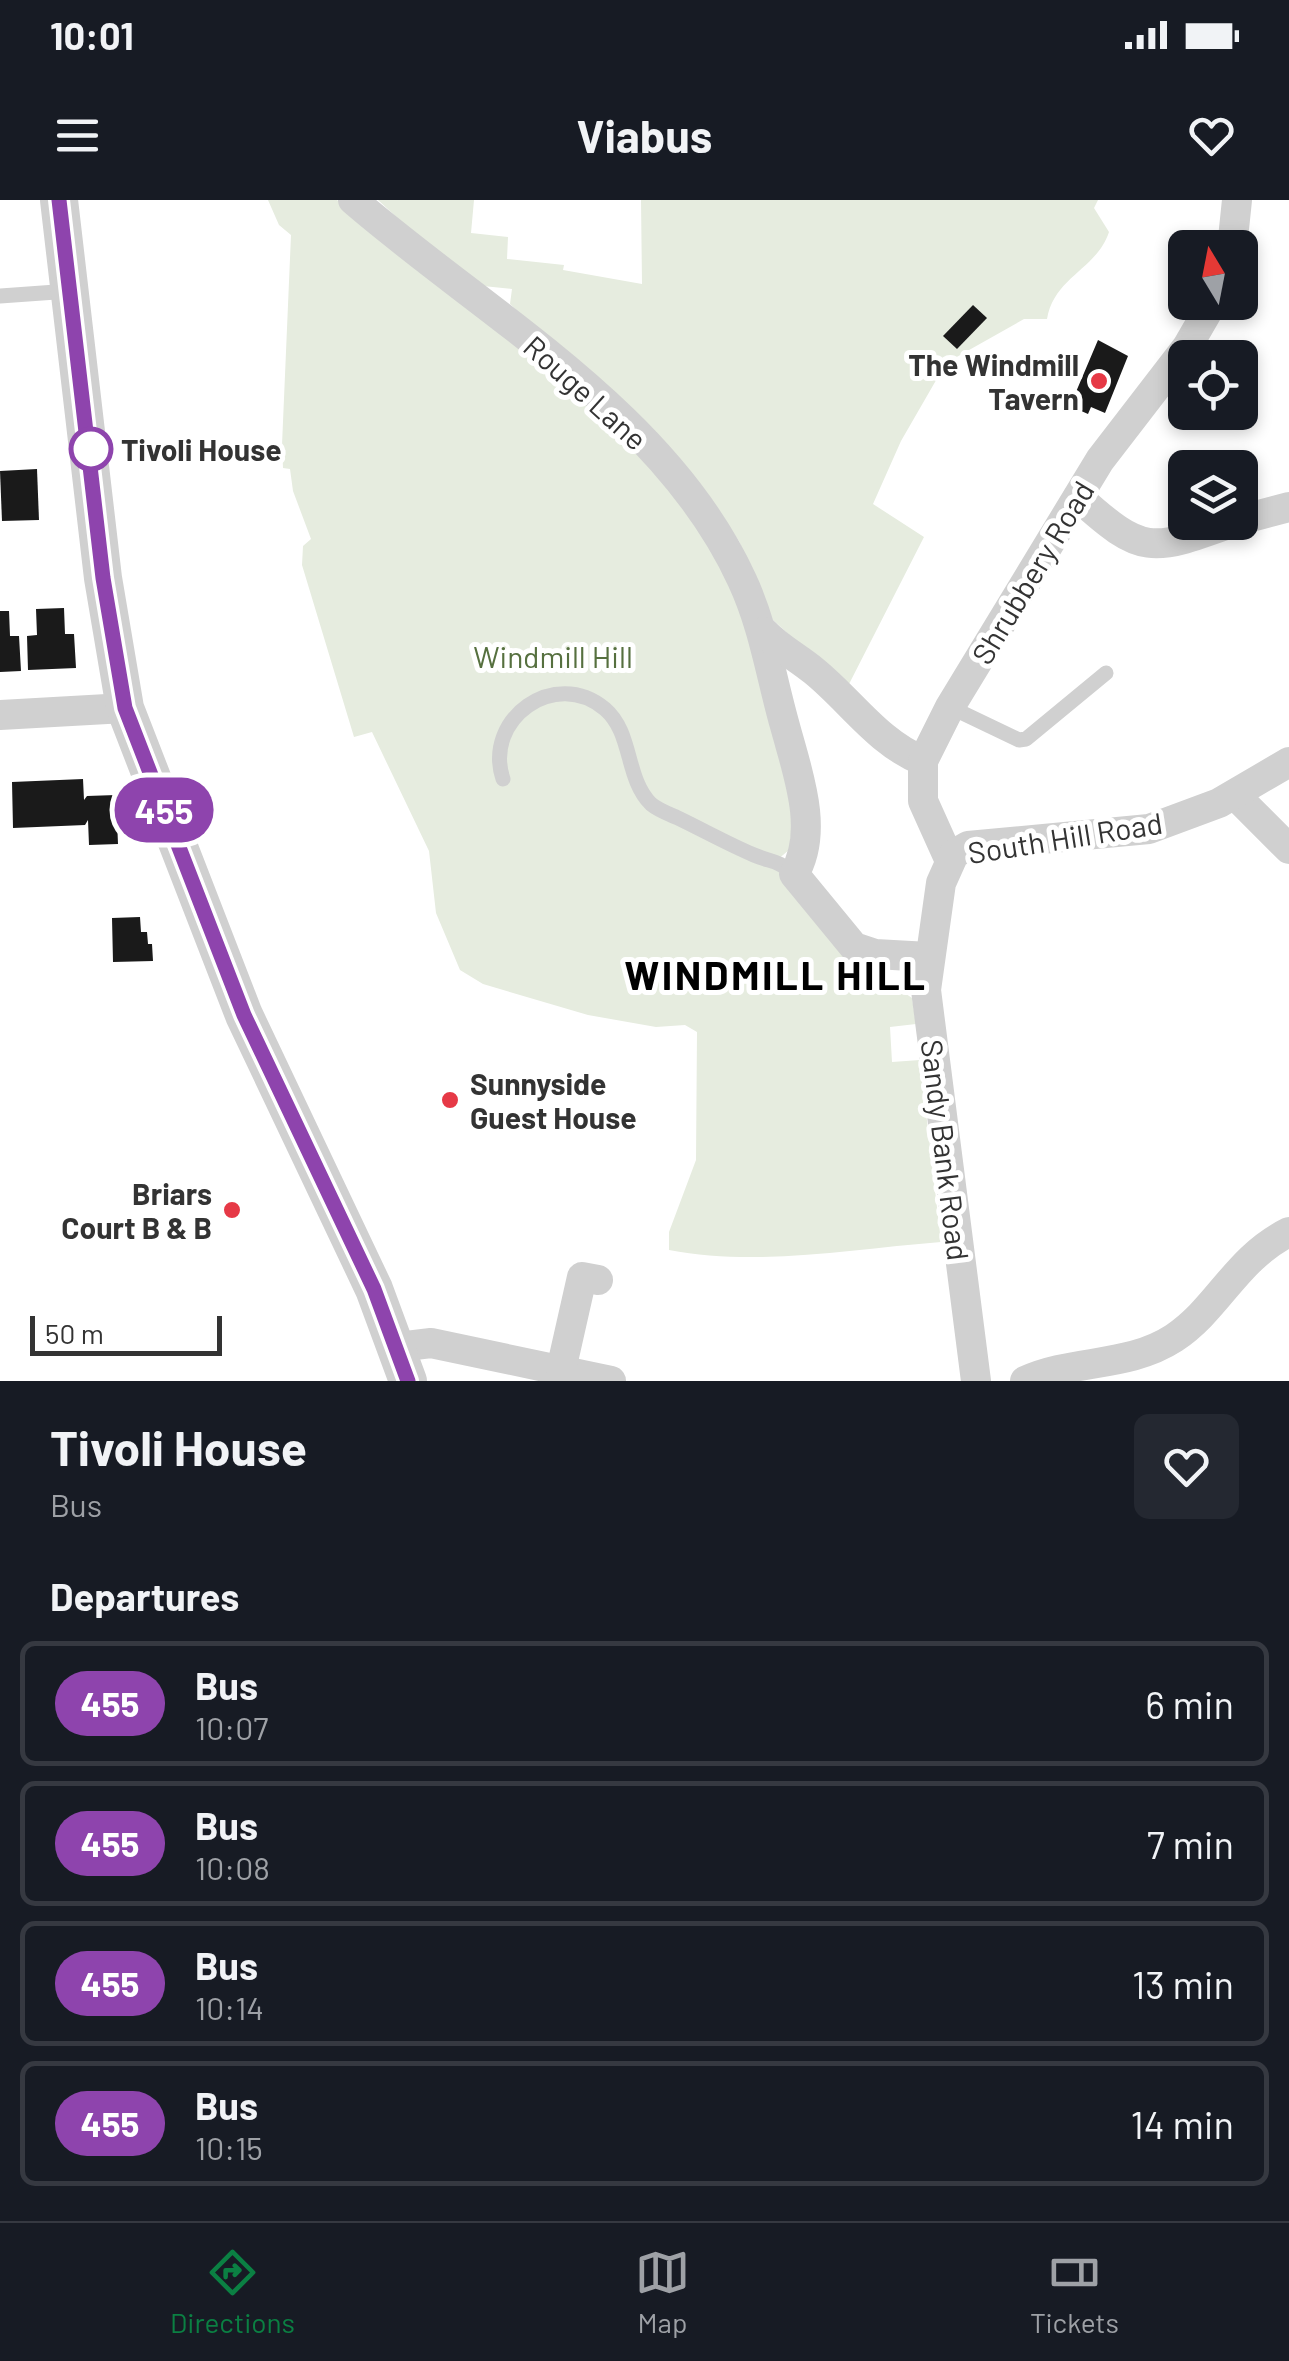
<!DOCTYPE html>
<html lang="en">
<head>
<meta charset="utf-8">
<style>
  :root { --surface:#171b24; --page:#242831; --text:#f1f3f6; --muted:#9ea1a6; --line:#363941; --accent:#0b8043 }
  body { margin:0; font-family:Barlow,sans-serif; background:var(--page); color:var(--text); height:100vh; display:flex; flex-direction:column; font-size:38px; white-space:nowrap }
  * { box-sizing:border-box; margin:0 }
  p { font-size:32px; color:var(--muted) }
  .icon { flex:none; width:55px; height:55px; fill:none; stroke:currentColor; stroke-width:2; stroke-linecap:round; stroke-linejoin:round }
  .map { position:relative; height:1181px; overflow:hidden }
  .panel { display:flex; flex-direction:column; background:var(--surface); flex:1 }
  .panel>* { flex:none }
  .badge { padding:0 20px; border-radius:32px; font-size:35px; line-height:65px }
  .needle { width:65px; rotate:350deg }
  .controls { position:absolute; left:1168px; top:30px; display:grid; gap:20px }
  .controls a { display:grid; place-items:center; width:90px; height:90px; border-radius:15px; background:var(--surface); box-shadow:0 5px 15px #0003; font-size:50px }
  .scale { position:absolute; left:30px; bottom:25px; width:192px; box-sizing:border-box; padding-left:10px; border:5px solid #333; border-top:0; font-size:28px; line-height:35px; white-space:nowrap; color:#333; -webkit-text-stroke:8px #fff; paint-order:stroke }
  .map>.badge { position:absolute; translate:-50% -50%; box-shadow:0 0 0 5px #fff }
  h2 { padding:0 50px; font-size:38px; line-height:90px }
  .round { display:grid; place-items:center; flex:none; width:105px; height:105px; border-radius:15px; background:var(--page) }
  .overview { display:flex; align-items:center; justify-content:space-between; height:170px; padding:0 50px }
  h1 { font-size:48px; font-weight:700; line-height:75px }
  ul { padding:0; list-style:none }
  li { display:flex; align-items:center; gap:30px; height:125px; margin:0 20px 15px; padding:0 30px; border:5px solid var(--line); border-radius:15px }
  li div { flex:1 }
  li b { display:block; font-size:38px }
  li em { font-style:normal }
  li .badge { min-width:110px; font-weight:700; text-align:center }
  .status { display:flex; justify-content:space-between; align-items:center; height:70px; padding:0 50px; background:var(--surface); direction:ltr }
  .status svg { height:28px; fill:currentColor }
  header { display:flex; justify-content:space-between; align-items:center; height:130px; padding:0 50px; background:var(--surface); font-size:45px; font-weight:700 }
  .tabs { display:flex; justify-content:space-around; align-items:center; height:140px; border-top:2px solid var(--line); background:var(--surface); font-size:28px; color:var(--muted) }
  .tabs a { display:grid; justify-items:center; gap:5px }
  .tabs .active { color:var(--accent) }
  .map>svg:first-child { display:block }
  .green { fill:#e6ecdf }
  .building { fill:#1a1a1a }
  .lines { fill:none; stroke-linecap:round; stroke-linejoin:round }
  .service { stroke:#d0d0d0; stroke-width:15 }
  .minor { stroke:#d0d0d0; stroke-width:30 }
  .tertiary { stroke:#d0d0d0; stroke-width:38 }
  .line-casing { stroke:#fff; stroke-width:22 }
  .line { stroke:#8e44ad; stroke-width:15 }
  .poi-dot { fill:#e63946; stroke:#fff; stroke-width:4 }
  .stop-dot { fill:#fff; stroke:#8e44ad; stroke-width:5 }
  .labels { text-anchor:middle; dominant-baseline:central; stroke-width:10; stroke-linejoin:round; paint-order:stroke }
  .poi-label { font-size:30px; font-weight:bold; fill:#333; stroke:#fff; text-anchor:end }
  .street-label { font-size:30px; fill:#333; stroke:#fff }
  .stop-label { font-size:30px; font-weight:bold; fill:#333; stroke:#fff; text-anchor:start }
  .park-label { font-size:30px; fill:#56703f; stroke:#fff }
  .district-label { font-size:40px; font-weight:bold; letter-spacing:2.5px; fill:#000; stroke:#fff }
</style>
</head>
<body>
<div class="status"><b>10:01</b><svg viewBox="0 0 49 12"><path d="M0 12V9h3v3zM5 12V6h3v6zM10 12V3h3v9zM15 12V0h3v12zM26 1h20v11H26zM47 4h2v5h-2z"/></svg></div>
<header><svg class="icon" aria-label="menu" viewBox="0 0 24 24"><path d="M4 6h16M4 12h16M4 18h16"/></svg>Viabus<svg class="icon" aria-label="heart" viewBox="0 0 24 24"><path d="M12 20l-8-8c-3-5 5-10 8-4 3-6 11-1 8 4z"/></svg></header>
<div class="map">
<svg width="1289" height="1181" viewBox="0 0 1289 1181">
  <rect width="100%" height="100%" fill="#fff"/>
  <g class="green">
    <path d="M 268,0 L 337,0 L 536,153 L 672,287 L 731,374 L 797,593 L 789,650 L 777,660 L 778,671 L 808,699 L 861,763 L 912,798 L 916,824 L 890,827 L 892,862 L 920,860 L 941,1042 C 852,1049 757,1067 669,1050 L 669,1032 L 696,960 L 697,832 L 685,825 L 656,827 L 588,815 L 483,784 L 460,770 L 436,713 L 429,651 L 372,532 L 354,537 L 302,365 L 303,346 L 311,339 L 293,291 L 290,269 L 283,268 L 282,245 L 291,35 L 279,25 Z"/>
    <path d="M 378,0 L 474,0 L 471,33 L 508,37 L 507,59 L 564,65 L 563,70 L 642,84 L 641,0 L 1098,0 L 1094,8 L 1109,32 C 1097,69 1054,77 1047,119 L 1024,119 L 946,163 L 901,241 L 873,304 L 924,337 L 847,488 L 771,418 L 739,341 L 692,274 L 510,104 L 512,89 L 483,86 L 430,48 Z"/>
  </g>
  <g class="building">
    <path d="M 973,105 L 987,118 L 957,149 L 943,136 Z"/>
    <path d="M 1098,140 L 1128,156 L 1105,213 L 1091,207 L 1088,214 L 1070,206 Z"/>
    <path d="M 37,269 L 39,320 L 2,321 L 0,271 Z"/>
    <path d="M 64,408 L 65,434 L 74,434 L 76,468 L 28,470 L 27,436 L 37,435 L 36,409 Z"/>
    <path d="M 0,411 L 9,411 L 10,436 L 19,436 L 21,471 L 0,472 Z"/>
    <path d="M 83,579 L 84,600 L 87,596 L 116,595 L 118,644 L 89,645 L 88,620 L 85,625 L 13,628 L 12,582 Z"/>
    <path d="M 140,717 L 141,732 L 147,732 L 148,744 L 152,744 L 153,761 L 113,762 L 112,718 Z"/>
  </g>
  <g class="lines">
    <g class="service">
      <path d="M 0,96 L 70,91"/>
      <path d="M 950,507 L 1019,540 L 1026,539 L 1106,473"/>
      <path d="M 503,579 C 483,519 555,467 605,509 C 633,533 625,578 651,604 C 658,610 669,614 678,618 C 703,630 728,644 754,655 C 773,663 776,659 794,674"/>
    </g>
    <g class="minor">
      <path d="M 353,0 C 486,115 666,214 742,380 C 764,427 771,477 785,526 C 797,571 820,631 794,674 L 854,747 L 875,754 L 929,757"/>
      <path d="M 1232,48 L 1237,0"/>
      <path d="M 1078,297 C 1143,356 1151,352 1234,322"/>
      <path d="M 1240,320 L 1289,307"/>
      <path d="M 764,432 C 779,448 797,457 814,471 C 851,501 877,542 923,561"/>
      <path d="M 0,515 L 125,508"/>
      <path d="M 1235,595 L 1289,649"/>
      <path d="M 950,661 L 923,601 L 923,561 L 950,507 L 1100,260 L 1187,147 L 1213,102"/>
      <path d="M 398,1147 L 431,1143 L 611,1181"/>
      <path d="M 561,1170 L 582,1077 L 598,1080"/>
      <path d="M 976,1181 L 926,790 L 941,683 L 954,654 L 968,646 L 1149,629 L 1219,603 L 1289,562"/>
      <path d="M 1025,1181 C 1073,1159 1128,1168 1174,1138 C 1219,1108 1235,1059 1289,1032"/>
    </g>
    <path class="tertiary" d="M 59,0 L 103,378 L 125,508 L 244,815 L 374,1089 L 408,1181"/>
  </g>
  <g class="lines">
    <g class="line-casing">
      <path id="line" d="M 59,0 L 103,378 L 125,508 L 244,815 L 374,1089 L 408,1181"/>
    </g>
    <use href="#line" class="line"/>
  </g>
  <g class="poi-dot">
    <circle cx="1099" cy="181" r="10"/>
    <circle cx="450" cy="900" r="10"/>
    <circle cx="232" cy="1010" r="10"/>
  </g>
  <circle class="stop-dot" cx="91" cy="249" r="20"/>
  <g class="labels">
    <g class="poi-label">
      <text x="1079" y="164">The Windmill<tspan x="1079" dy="34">Tavern</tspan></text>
      <text x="470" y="883" text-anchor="start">Sunnyside<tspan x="470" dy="34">Guest House</tspan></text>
      <text x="212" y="993">Briars<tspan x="212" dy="34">Court B &amp; B</tspan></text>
    </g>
    <g class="street-label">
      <text transform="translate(586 192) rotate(42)">Rouge Lane</text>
      <text transform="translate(1032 372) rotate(-59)">Shrubbery Road</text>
      <text transform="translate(1065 637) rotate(-9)">South Hill Road</text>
      <text transform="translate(946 950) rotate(83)">Sandy Bank Road</text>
    </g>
    <g class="stop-label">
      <text x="121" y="249">Tivoli House</text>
    </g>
    <g class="park-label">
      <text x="553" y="456">Windmill Hill</text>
    </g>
    <g class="district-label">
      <text x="776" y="774">WINDMILL HILL</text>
    </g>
  </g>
</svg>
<div class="controls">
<a><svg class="needle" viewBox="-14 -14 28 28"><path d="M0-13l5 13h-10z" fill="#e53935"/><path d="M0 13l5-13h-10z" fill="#9ea1a6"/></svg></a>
<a><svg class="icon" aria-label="locate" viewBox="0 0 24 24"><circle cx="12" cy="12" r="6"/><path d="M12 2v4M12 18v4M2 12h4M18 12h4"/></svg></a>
<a><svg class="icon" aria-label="layers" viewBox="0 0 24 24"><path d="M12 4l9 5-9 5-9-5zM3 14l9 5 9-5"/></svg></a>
</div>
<div class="scale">50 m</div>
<b class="badge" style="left:164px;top:610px;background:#8e44ad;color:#fff">455</b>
</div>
<section class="panel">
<div class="overview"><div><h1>Tivoli House</h1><p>Bus</p></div><a class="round"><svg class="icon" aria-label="heart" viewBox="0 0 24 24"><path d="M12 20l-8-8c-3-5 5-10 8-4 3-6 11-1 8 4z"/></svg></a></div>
<h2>Departures</h2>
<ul>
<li><span class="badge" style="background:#8e44ad;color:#fff">455</span><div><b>Bus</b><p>10:07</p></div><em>6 min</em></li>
<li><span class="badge" style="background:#8e44ad;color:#fff">455</span><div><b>Bus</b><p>10:08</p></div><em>7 min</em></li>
<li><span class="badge" style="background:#8e44ad;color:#fff">455</span><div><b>Bus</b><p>10:14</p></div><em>13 min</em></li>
<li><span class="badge" style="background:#8e44ad;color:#fff">455</span><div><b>Bus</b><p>10:15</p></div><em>14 min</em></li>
</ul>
</section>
<nav class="tabs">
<a class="active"><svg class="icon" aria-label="directions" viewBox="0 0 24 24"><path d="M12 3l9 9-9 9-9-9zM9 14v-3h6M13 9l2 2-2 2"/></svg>Directions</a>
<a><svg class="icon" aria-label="map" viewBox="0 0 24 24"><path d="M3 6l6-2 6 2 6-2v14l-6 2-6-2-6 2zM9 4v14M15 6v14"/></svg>Map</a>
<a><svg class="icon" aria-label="tickets" viewBox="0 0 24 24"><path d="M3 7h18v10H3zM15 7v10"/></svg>Tickets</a>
</nav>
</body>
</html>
